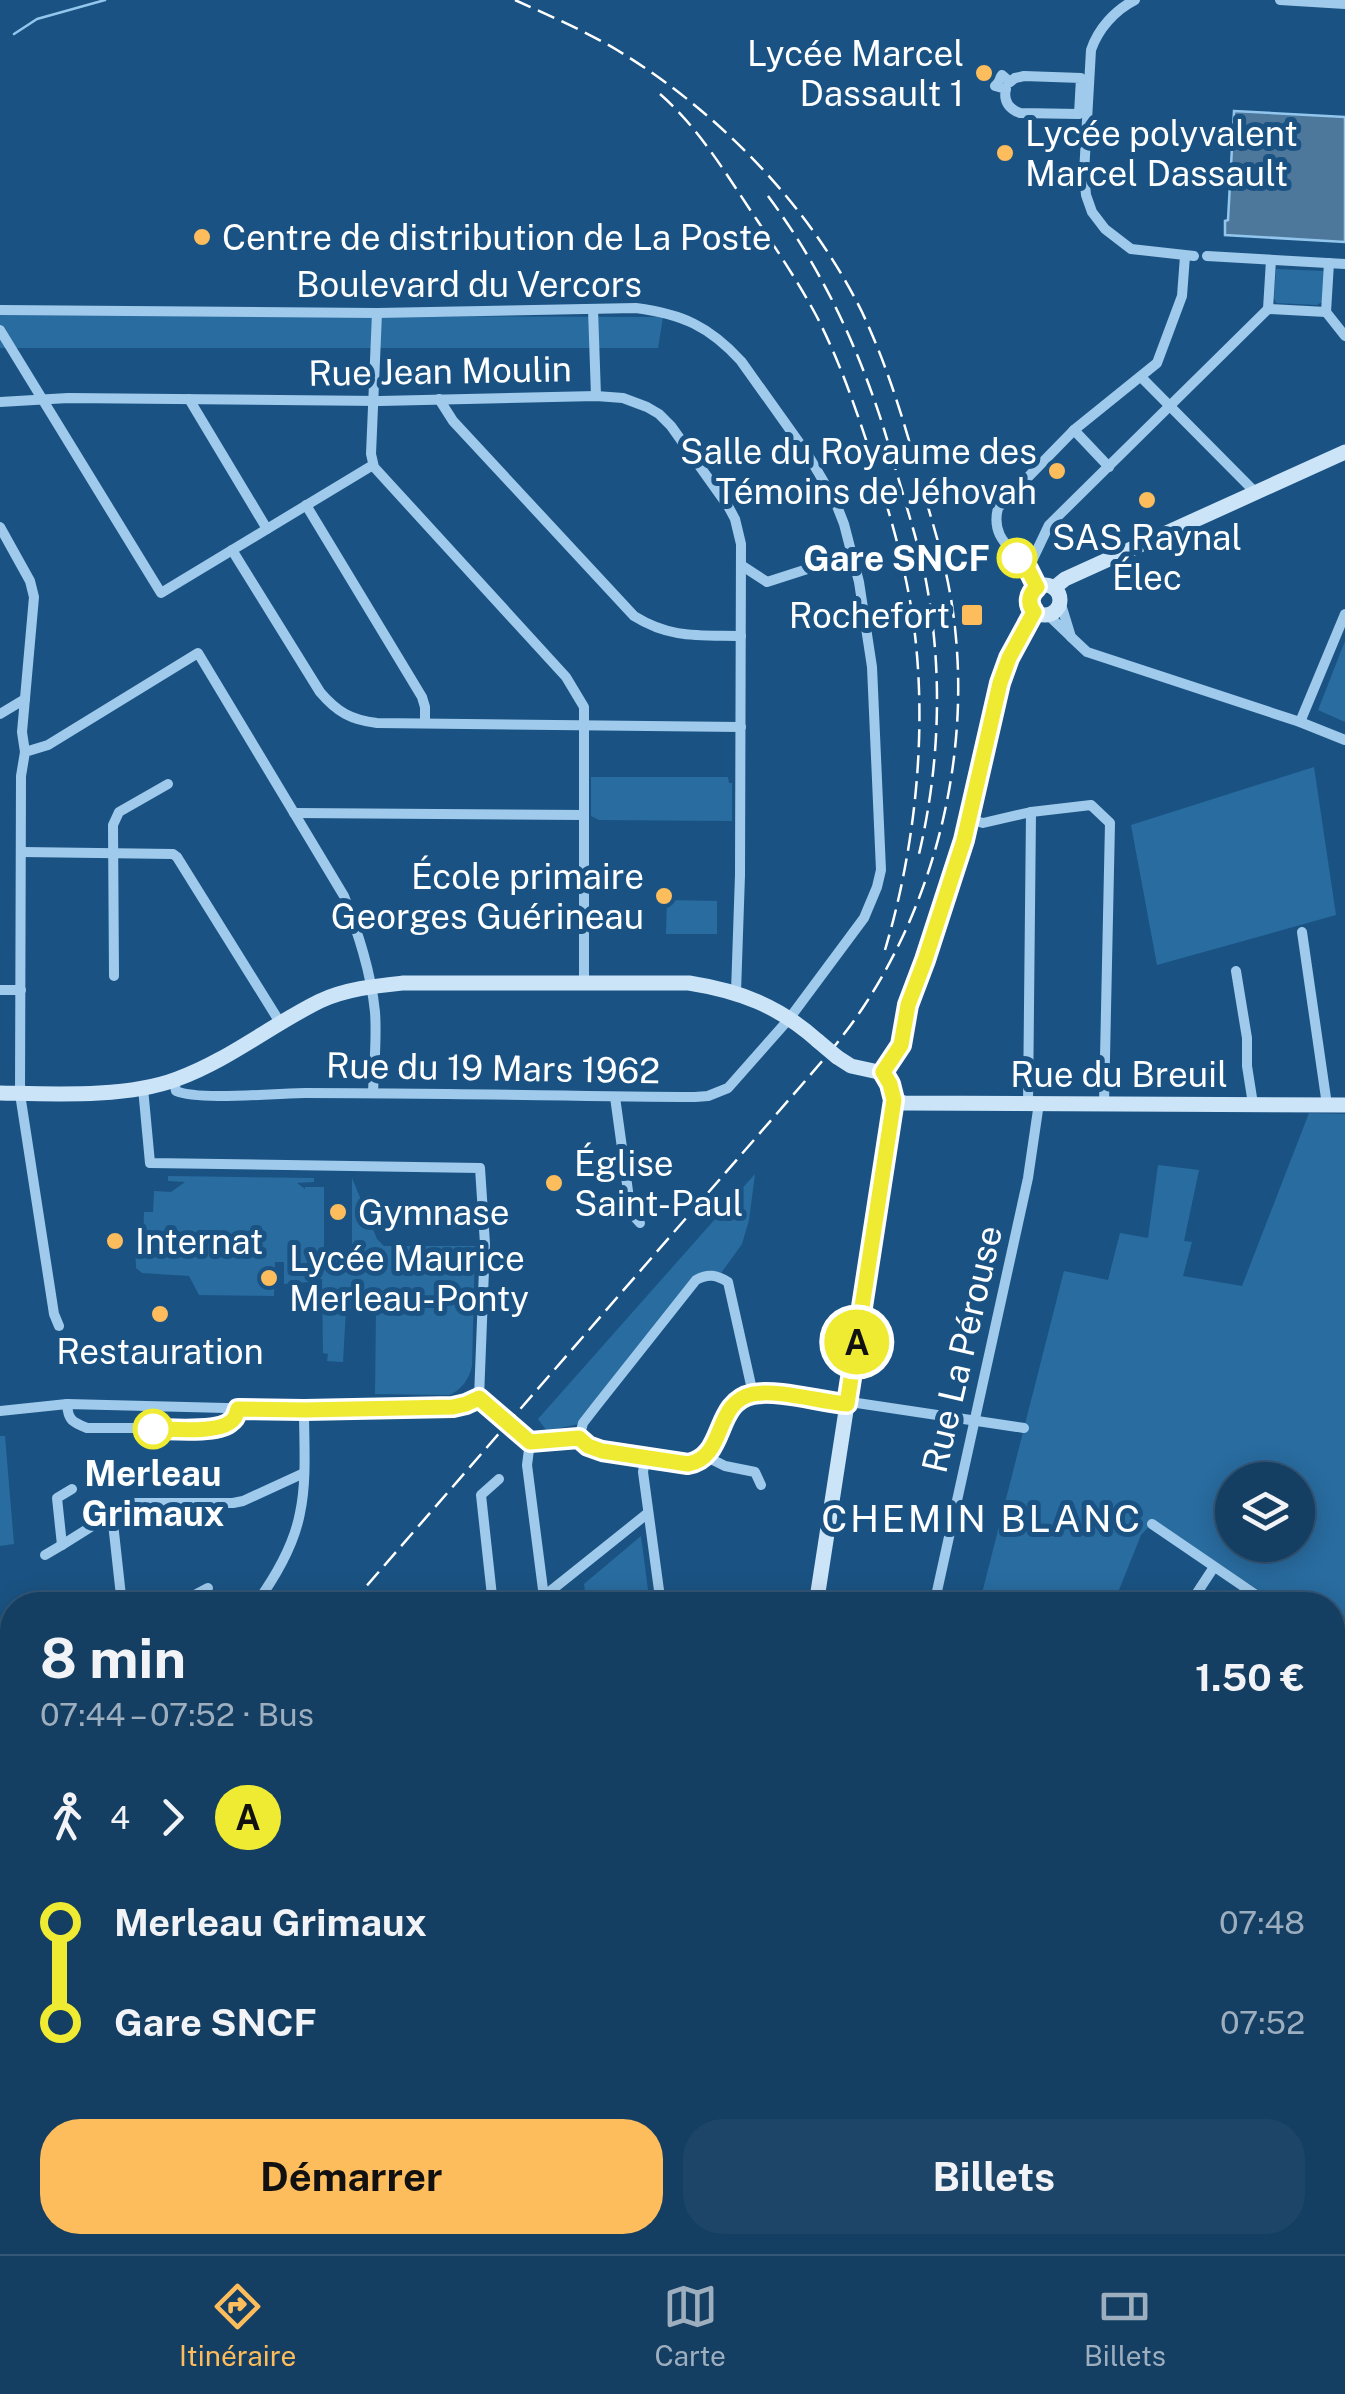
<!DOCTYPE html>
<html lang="fr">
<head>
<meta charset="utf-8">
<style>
  :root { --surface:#143e62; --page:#1d4568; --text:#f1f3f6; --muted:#9daebe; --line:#335777; --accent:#fdbd5c }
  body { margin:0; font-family:"Public Sans",sans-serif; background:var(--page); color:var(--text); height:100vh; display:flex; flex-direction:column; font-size:38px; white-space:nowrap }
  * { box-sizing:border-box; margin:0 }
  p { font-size:32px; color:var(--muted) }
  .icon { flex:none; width:55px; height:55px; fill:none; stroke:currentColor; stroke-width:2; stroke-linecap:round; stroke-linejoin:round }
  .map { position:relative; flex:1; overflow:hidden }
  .sheet { position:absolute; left:0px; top:1592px; width:1345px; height:662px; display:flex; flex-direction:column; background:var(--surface); border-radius:40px 40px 0 0; box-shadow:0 5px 25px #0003,0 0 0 2px var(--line) }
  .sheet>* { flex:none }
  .badge { padding:0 20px; border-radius:32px; font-size:35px; line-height:65px }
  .buttons { position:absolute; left:1215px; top:1462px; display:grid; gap:20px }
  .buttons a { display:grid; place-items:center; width:100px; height:100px; border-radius:50%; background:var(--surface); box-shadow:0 5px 25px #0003,0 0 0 2px var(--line); font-size:50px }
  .map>.badge { position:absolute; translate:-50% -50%; box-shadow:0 0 0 5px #fff }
  .legs { display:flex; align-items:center; gap:15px; height:110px; padding:0 40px; font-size:32px }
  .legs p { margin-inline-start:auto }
  .head { display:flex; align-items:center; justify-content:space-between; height:170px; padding:0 40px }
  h1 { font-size:55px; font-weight:700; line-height:75px }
  .cta { display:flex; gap:20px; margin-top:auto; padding:20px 40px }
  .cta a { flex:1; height:115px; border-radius:40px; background:var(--accent); color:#111; font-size:40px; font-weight:700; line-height:115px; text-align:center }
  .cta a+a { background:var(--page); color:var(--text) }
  ul { padding:0 40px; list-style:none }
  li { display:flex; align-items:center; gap:35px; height:100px; font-size:38px }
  li i { display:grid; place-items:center; width:15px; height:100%; margin:0 12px; background:currentColor }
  li i::after { content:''; width:25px; height:25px; margin:-12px; border:8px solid; border-radius:50%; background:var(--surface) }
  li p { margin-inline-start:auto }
  li:first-child i { background:linear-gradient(#0000 50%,currentColor 0) }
  li:last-child i { background:linear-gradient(currentColor 50%,#0000 0) }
  .menu { display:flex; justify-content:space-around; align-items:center; height:140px; border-top:2px solid var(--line); background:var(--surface); font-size:28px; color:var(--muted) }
  .menu a { display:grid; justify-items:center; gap:5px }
  .menu .selected { color:var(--accent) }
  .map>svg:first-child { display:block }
  .green { fill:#296ca0; fill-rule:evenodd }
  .water { fill:#4d779b; stroke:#92c6ed; stroke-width:2.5 }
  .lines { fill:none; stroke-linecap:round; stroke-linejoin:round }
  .stream { stroke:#92c6ed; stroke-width:2.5 }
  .street { stroke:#a0caeb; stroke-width:10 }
  .secondary { stroke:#cce4f8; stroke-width:15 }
  .rail { stroke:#fff; stroke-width:2.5; stroke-dasharray:18 8; stroke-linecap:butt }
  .street-bridge { stroke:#a0caeb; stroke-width:10 }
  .secondary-bridge { stroke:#cce4f8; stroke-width:15 }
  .line-1-casing { stroke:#fff; stroke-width:22 }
  .line-1 { stroke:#efea32; stroke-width:15 }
  .poi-dot { fill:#fdbd5c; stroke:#1a5383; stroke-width:4 }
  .stop-1-dot { fill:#fff; stroke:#efea32; stroke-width:5 }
  .labels { text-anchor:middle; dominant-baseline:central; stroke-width:10; stroke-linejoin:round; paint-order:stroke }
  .poi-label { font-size:35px; fill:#fff; stroke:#1a5383; text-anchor:start }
  .street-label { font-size:35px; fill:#fff; stroke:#1a5383 }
  .stop-label { font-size:35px; font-weight:bold; fill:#fff; stroke:#1a5383; text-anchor:end }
  .neighbourhood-label { font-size:38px; letter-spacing:2.5px; fill:#fff; stroke:#1a5383 }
</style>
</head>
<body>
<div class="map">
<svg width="1345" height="2254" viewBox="0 0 1345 2254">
  <rect width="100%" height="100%" fill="#1a5383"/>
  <g class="green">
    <path d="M 1276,269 L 1324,271 L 1322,302 L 1317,305 L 1276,303 L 1274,298 Z"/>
    <path d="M 0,315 L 663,317 L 658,348 L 0,348 Z"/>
    <path d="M 1345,641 L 1345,722 L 1318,710 Z"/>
    <path d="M 1314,767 L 1336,915 L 1157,965 L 1131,825 Z"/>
    <path d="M 591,777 L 728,777 L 729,783 L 732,783 L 732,821 L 599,820 L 591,816 Z"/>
    <path d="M 667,900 L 717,901 L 717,934 L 666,934 Z"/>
    <path d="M 1309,1113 L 1345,1114 L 1345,1648 L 1333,1639 L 1332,1605 L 1281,1605 L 1154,1521 L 1141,1535 L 1113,1605 L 979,1605 L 1064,1271 L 1108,1280 L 1120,1233 L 1148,1238 L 1158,1165 L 1199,1170 L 1184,1241 L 1192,1242 L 1183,1276 L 1242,1286 ZM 1232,1480 L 1298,1480 L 1298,1545 L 1232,1545 Z"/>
    <path d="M 755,1174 L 749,1220 L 742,1244 L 719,1276 L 705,1275 L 583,1423 L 547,1431 L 538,1419 Z"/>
    <path d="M 168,1176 L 314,1178 L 314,1182 L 297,1183 L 305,1189 L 305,1187 L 324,1187 L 324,1259 L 352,1259 L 352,1178 L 377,1239 L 384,1246 L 475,1246 L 472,1366 C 469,1379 462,1389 450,1395 L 375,1394 L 376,1308 L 346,1309 L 343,1362 L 327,1361 L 328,1354 L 323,1353 L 322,1279 L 314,1279 L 314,1286 L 310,1286 L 309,1282 L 284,1284 L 284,1262 L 275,1262 L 274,1296 L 199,1295 L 189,1276 L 142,1273 L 136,1268 L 135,1241 L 143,1240 L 144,1212 L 153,1212 L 154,1191 L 171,1192 L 185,1182 L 168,1181 Z"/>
    <path d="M 0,1436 L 5,1436 L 14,1544 L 0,1546 Z"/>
    <path d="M 641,1536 L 650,1605 L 587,1605 L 584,1584 Z"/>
  </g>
  <path class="water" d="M 1234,111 L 1345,117 L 1345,242 L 1225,235 L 1225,221 L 1228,220 Z"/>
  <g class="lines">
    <path class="stream" d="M 14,34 L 37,19 L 105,0"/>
    <g class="street">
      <path d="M 1135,0 C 1115,10 1098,29 1091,50 L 1084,173 L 1086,195 L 1092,212 L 1105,229 L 1131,249 L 1194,256"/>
      <path d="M 1280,0 L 1345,4"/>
      <path d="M 1002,75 L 1010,82 L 1015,78 L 1024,76 L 1081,78 L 1079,114 L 1020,113 C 1009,109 1003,101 1006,89 L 995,86 Z"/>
      <path d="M 1207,256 L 1345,264"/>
      <path d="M 1271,260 L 1268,309 L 1326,312 L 1329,263"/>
      <path d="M 593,309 L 596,396"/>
      <path d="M 0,310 L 377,313 L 636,308 C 682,314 709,326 741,361 L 808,455 L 835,501 L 844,524 L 859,582 L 872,667 L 881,870 L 877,887 L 864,918 L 789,1019 L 728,1088 L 708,1096 L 695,1097 C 565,1096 435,1093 305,1093 C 277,1093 199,1101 176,1091 L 174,1080"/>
      <path d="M 1326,312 L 1345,336"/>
      <path d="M 377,313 L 371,454 L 374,467 L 566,677 L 584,707 L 584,982"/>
      <path d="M 0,330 L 161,593 L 373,465"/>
      <path d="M 1142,378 L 1256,493"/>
      <path d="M 189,399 L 267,529"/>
      <path d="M 439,399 L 453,421 L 634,616 C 671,639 699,635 741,636"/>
      <path d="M 0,402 L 68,398 L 380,401 L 596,396 L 623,398 L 647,407 L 659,414 L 671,426 L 728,506 L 735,519 L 741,544 L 740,875 L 736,992"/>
      <path d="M 1074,430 L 1109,467"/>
      <path d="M 306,505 L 422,697 L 425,707 L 425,723"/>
      <path d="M 0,527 L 30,581 L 34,597 L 22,732 L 25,752"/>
      <path d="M 232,550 L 320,692 C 337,712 351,720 377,723 L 741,727"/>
      <path d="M 741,565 L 767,582 L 851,555"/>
      <path d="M 1028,569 L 1049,525 L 1268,309"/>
      <path d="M 1037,587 C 1033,579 1030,572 1024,565 C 1008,546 991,535 998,508 L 1074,430 L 1157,363 L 1182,296 L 1185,256"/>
      <path d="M 1048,615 L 1071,637 L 1060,601"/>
      <path d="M 1071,637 L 1087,652 L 1300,722 L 1345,740"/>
      <path d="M 0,714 L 25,699"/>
      <path d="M 1300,722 L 1345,614"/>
      <path d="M 294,813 L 584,815"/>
      <path d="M 969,819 L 983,823 L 1031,812 L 1091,805 L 1110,823 L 1104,1104"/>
      <path d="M 22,852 L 173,854 L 177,857 L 281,1024"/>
      <path d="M 1302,932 L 1327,1105"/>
      <path d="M 1236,971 L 1247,1038 L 1247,1066 L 1253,1104"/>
      <path d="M 114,976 L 113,825 L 119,812 L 168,784"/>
      <path d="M 0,990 L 21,990"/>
      <path d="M 143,1088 L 150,1163 L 480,1168 L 485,1244 L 479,1398"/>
      <path d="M 615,1097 L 631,1213 L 640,1223"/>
      <path d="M 1028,1104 L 1031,812"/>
      <path d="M 59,1326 L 54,1314 L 20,1094 L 21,776 L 25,752 L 48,745 L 198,653 L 344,896 C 358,933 371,972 375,1012 C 377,1039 374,1066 373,1093"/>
      <path d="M 67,1404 C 68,1420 72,1422 87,1428 L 210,1428 C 225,1426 233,1424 238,1409"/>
      <path d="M 0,1411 L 67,1404 L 304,1410 L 453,1407 L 466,1404 L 479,1398"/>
      <path d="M 519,1432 L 530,1442 L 579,1438"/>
      <path d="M 579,1438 C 584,1442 586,1444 591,1447 C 609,1456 691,1471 705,1458 C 713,1450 714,1440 718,1430 C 724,1417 735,1401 749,1396 C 776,1385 825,1407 857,1403 L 1024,1428"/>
      <path d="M 579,1438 L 583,1423 L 597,1405 L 696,1280 C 708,1273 717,1275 728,1282 L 753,1394"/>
      <path d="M 530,1442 L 527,1465 L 545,1605"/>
      <path d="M 707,1457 L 725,1466 L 755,1472 L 761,1485"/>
      <path d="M 645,1459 L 643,1472 L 661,1605"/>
      <path d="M 72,1489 L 57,1498 L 62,1545 L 129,1503 L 233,1503 L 243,1501 L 304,1473"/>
      <path d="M 112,1514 L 122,1605"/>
      <path d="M 1152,1524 L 1271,1605"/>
      <path d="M 45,1555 L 62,1545"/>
      <path d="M 176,1605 L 208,1588"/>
      <path d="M 255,1605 C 274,1579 294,1545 300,1513 C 307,1480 304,1444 304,1410"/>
      <path d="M 493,1605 L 481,1495 L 499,1479"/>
      <path d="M 533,1605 L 648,1513"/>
      <path d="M 934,1605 L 1028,1178 L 1039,1103"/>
      <path d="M 1189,1605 L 1214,1567"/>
      <path d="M 1332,1647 L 1345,1655"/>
      <path d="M 1332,1680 L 1345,1661"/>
      <path d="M 0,1781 L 12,1776"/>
      <path d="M 1332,1893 L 1345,1873"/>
      <path d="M 0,1942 L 12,1941"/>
      <path d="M 0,2099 L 12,2098"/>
      <path d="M 78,2242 L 90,2254"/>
      <path d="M 412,2242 L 413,2254"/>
      <path d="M 510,2242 L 511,2254"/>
      <path d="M 558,2242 L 559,2254"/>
      <path d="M 791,2242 L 816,2254"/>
      <path d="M 205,2254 L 207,2242"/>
      <path d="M 1132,2254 L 1138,2242"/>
    </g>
    <g class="secondary">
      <circle cx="1045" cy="600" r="15"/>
      <path d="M 1054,588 L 1065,579 L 1345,452"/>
      <path d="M 837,1057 L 851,1066 L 883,1073"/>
      <path d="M 883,1073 C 907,1044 902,1020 914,988 C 934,934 955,878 969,821 C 980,775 985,725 1001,680 C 1009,656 1022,634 1034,612"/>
      <path d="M 0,1093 C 53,1094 127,1098 177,1079 C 229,1060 271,1025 320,1001 C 346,989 375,986 403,983 L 689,983 C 740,991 779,1006 818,1041"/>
      <path d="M 894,1100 L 904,1103 L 1345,1105"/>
      <path d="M 816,1605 L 894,1100 L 883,1073"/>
      <path d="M 1332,1943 L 1345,1942"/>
      <path d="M 0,2036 L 12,2035"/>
      <path d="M 1269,2242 L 1284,2254"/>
    </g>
    <g class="rail">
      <path d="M 660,94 C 701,130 727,176 757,220 C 778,252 799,283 817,317 C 840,362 856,409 872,458 C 889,510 905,565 913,619 C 928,727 916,846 885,950"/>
      <path d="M 768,196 C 828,277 867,366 894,463 C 905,503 918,541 926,581 C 943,671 940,765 919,854"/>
      <path d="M 350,1605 L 793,1095 C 818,1066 843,1038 864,1006 C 942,887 975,734 950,593 C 943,554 930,515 919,476 C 904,421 887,365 862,312 C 809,205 719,112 617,50 C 585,31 550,16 515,0"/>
      <path d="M 0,1821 L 12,1817"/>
    </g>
    <path class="street-bridge" d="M 497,1413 L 519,1432"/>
    <path class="secondary-bridge" d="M 818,1041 L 837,1057"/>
  </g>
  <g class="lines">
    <g class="line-1-casing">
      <path id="line-1" d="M 153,1429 C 172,1429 215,1433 229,1423 C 236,1418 235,1417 238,1409 L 304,1410 L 453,1407 L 466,1404 L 479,1398 L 530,1442 L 579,1438 L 588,1446 L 602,1451 L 688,1464 C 727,1457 713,1402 753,1394 C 778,1389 821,1402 847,1404 L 894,1100 L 890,1084 L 883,1072 L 901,1045 L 908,1005 L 925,960 L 964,840 L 1000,683 L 1009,658 L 1034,612 C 1027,603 1029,594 1037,587 L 1028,569 L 1017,558"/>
    </g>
    <use href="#line-1" class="line-1"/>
  </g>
  <g class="poi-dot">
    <circle cx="984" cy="73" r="10"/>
    <circle cx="1005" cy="153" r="10"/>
    <circle cx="202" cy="237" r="10"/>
    <circle cx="1057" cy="471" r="10"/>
    <circle cx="1147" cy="500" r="10"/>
    <rect x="960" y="603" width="24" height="24" rx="5"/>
    <circle cx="664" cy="896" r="10"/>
    <circle cx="554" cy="1183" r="10"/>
    <circle cx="338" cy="1212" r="10"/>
    <circle cx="115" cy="1241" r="10"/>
    <circle cx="269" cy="1278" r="10"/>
    <circle cx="160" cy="1314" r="10"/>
  </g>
  <g class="stop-1-dot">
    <circle cx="1017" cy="558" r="18"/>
    <circle cx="153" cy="1429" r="18"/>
  </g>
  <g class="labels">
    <g class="poi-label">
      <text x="964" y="53" text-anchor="end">Lycée Marcel<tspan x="964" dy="40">Dassault 1</tspan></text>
      <text x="1025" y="133">Lycée polyvalent<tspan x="1025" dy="40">Marcel Dassault</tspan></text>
      <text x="222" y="237">Centre de distribution de La Poste</text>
      <text x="1037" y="451" text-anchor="end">Salle du Royaume des<tspan x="1037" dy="40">Témoins de Jéhovah</tspan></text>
      <text x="1147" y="537" text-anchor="middle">SAS Raynal<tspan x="1147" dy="40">Élec</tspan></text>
      <text x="950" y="615" text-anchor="end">Rochefort</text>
      <text x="644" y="876" text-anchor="end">École primaire<tspan x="644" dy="40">Georges Guérineau</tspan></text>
      <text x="574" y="1163">Église<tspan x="574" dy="40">Saint-Paul</tspan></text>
      <text x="358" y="1212">Gymnase</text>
      <text x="135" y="1241">Internat</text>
      <text x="289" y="1258">Lycée Maurice<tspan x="289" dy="40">Merleau-Ponty</tspan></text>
      <text x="160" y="1351" text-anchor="middle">Restauration</text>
    </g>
    <g class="street-label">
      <text x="469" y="284">Boulevard du Vercors</text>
      <text transform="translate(440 371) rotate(-1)">Rue Jean Moulin</text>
      <text transform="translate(493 1068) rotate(1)">Rue du 19 Mars 1962</text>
      <text x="1119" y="1074">Rue du Breuil</text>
      <text transform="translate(962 1349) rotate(-77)">Rue La Pérouse</text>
    </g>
    <g class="stop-label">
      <text x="990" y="558">Gare SNCF</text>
      <text x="153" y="1473" text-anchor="middle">Merleau<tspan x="153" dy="40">Grimaux</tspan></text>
    </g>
    <g class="neighbourhood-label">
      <text x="982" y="1518">CHEMIN BLANC</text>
    </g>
  </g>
</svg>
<div class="buttons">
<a><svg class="icon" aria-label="layers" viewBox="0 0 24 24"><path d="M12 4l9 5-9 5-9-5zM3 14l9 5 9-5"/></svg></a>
</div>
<b class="badge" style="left:857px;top:1342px;background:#efea32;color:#111">A</b>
<section class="sheet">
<div class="head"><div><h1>8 min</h1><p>07:44 – 07:52 · Bus</p></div><b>1.50 €</b></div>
<div class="legs"><svg class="icon" aria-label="walk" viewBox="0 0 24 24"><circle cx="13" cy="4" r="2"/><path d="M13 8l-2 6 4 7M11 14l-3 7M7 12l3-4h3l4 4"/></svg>4<svg class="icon" aria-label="forward" viewBox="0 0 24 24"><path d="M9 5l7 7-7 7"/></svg><b class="badge" style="background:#efea32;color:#111">A</b></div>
<ul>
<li><i style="color:#efea32"></i><b>Merleau Grimaux</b><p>07:48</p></li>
<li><i style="color:#efea32"></i><b>Gare SNCF</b><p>07:52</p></li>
</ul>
<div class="cta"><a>Démarrer</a><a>Billets</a></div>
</section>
</div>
<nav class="menu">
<a class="selected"><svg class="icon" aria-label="directions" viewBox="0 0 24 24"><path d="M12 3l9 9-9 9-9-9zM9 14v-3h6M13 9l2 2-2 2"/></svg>Itinéraire</a>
<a><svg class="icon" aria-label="map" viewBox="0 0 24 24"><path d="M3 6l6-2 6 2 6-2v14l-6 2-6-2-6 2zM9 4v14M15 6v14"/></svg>Carte</a>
<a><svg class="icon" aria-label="tickets" viewBox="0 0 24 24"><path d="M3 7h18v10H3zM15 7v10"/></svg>Billets</a>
</nav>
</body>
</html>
